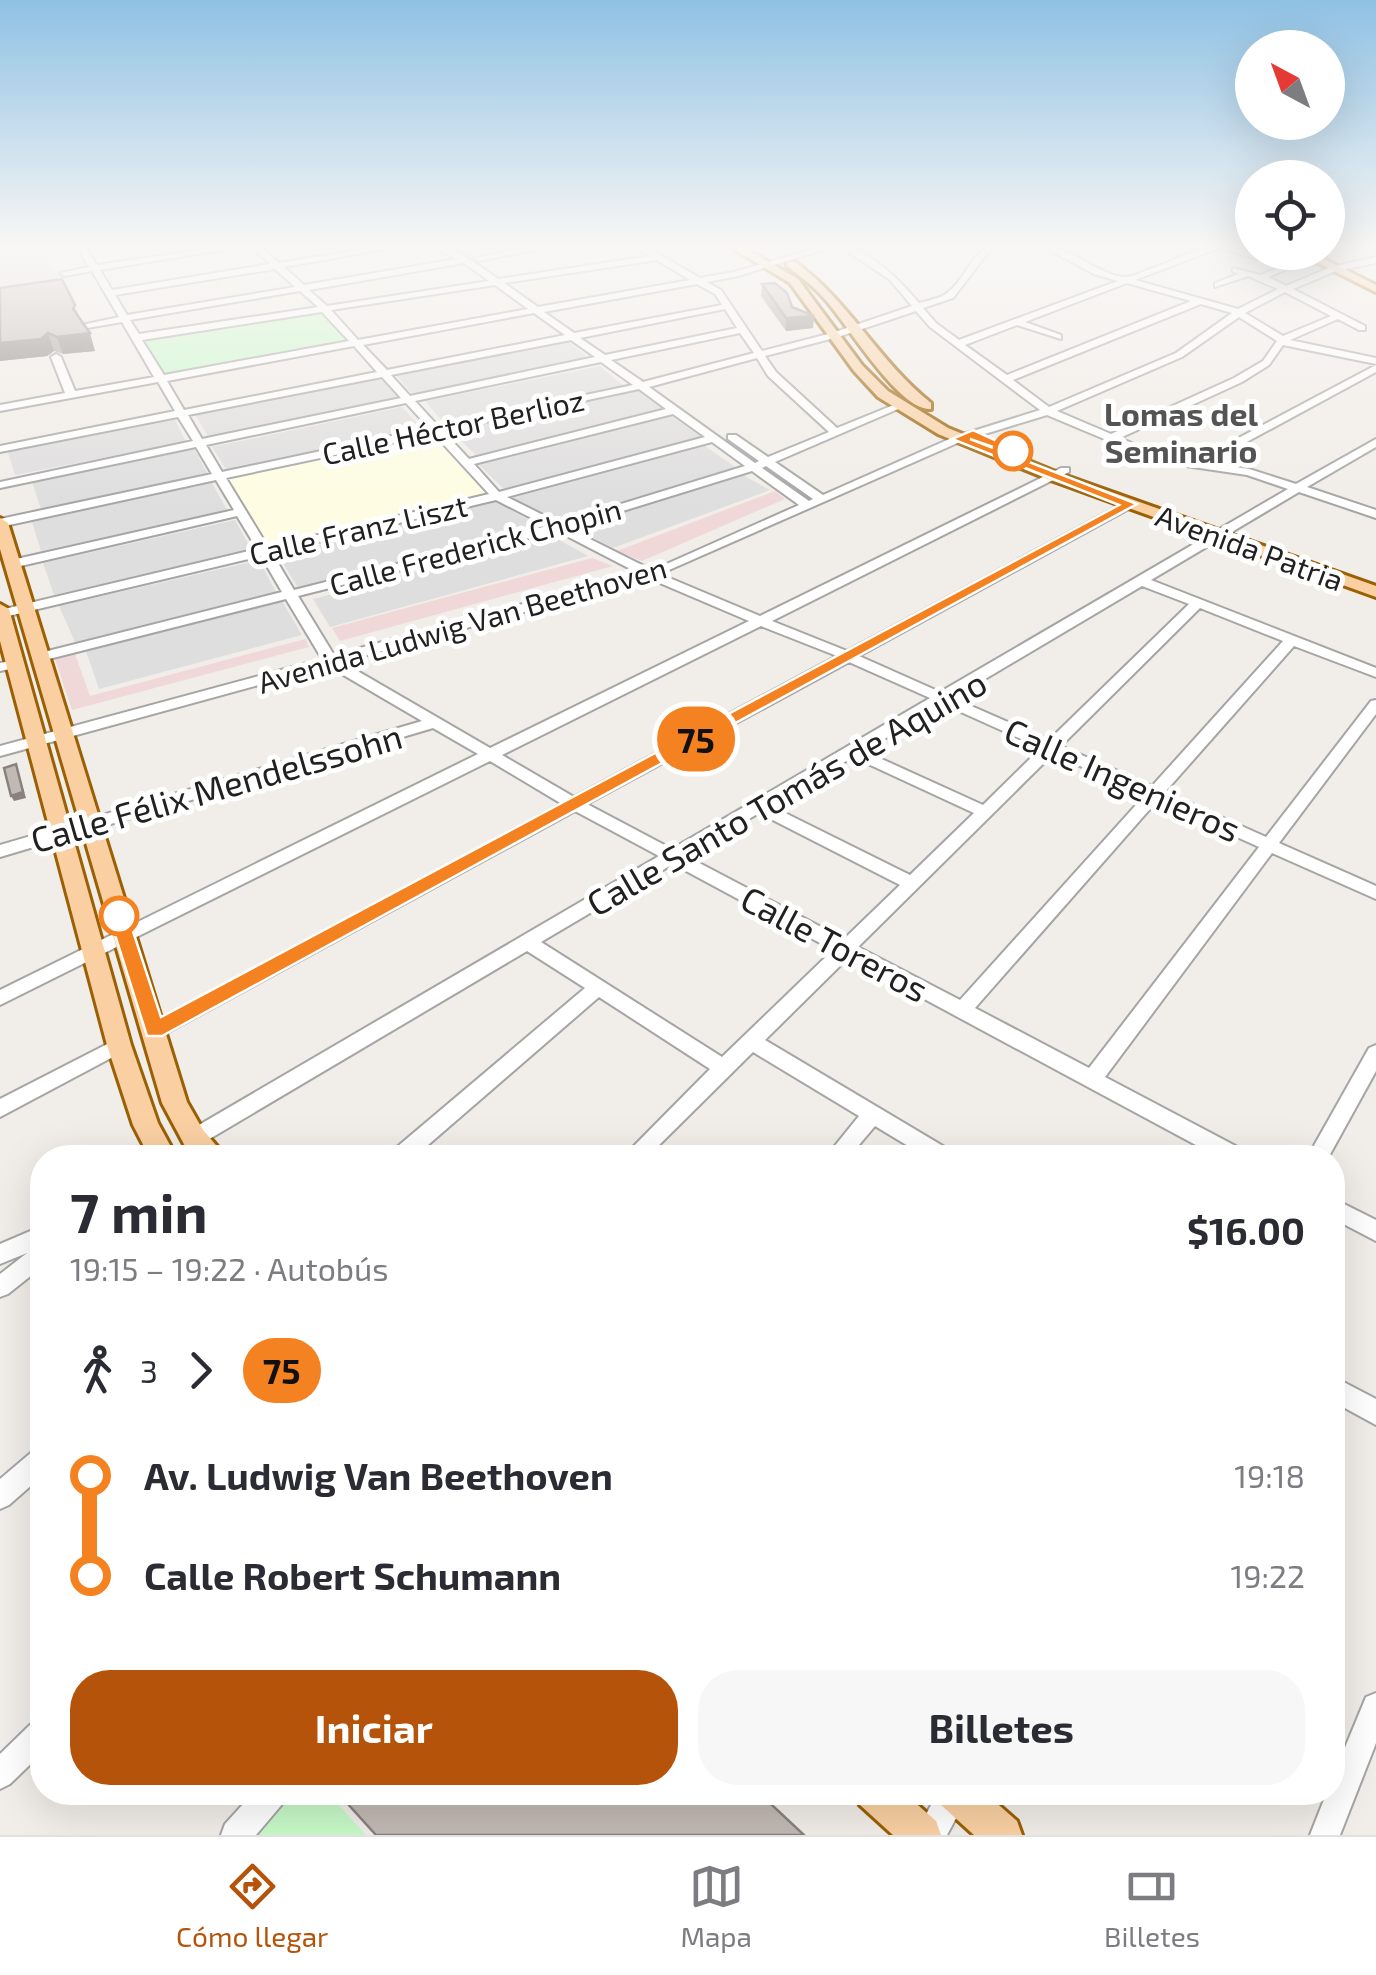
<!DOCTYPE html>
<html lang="es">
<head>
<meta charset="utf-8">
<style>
  :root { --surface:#fff; --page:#f7f7f7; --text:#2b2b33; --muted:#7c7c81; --line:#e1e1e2; --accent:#b45309 }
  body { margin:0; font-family:"Exo 2",sans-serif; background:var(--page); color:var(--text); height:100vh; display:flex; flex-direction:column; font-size:38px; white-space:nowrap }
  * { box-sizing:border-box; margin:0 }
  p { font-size:32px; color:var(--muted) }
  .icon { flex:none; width:55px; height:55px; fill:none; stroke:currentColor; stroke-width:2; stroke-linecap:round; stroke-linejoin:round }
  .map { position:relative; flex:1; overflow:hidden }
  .drawer { position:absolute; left:30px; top:1145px; width:1315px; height:660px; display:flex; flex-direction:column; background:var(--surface); border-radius:40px; box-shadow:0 10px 40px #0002 }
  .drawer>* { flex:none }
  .badge { padding:0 20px; border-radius:32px; font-size:35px; line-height:65px }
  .needle { width:65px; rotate:319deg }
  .buttons { position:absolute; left:1235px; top:30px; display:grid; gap:20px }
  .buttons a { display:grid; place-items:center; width:110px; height:110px; border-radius:50%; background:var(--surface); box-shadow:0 10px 40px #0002; font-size:50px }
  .map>.badge { position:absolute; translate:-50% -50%; box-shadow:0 0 0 5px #fff }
  .legs { display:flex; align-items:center; gap:15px; height:110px; padding:0 40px; font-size:32px }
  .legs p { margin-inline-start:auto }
  .summary { display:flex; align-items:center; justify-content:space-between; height:170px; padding:0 40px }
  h1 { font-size:55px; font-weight:700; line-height:75px }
  .primary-button { display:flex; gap:20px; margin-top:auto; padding:20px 40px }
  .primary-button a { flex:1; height:115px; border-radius:40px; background:var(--accent); color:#fff; font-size:40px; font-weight:700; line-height:115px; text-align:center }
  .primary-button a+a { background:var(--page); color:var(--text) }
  ul { padding:0 40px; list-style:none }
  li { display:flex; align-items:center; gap:35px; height:100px; font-size:38px }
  li i { display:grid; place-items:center; width:15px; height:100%; margin:0 12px; background:currentColor }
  li i::after { content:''; width:25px; height:25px; margin:-12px; border:8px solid; border-radius:50%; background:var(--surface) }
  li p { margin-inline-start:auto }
  li:first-child i { background:linear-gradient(#0000 50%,currentColor 0) }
  li:last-child i { background:linear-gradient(currentColor 50%,#0000 0) }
  .dock { display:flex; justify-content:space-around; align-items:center; height:140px; border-top:2px solid var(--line); background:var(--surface); font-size:28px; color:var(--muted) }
  .dock a { display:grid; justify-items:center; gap:5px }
  .dock .selected { color:var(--accent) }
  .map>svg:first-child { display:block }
  .residential { fill:#dfdede }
  .commercial { fill:#f1d8d8 }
  .education { fill:#fefde3 }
  .park { fill:#c7f9c8 }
  .parking { fill:#e1e1e1 }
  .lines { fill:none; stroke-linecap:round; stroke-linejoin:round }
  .minor-casing { stroke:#a5a5a5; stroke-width:4 }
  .major-casing { stroke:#9a6003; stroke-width:6 }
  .minor { fill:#fff; fill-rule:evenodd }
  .major { fill:#fad0a3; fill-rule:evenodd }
  .wall { fill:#a79f9b }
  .shaded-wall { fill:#88827e }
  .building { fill:#c2b9b4; stroke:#88827e; stroke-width:2.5 }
  .line-1 { fill:#f58220; stroke:#fff; stroke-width:2.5 }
  .stop-1-dot { fill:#fff; stroke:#f58220; stroke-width:5 }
  .labels { text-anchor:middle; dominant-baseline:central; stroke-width:10; stroke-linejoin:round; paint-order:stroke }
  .far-street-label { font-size:30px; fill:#212121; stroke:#fff }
  .far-neighbourhood-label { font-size:32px; font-weight:bold; fill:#545454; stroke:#fff }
  .street-label { font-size:35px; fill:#212121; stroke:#fff }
</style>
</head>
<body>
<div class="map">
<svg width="1376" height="1835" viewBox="0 0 1376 1835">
  <rect width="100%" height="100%" fill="#f1ede8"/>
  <g class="residential">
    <path d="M 567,340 L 591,360 L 414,396 L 395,374 Z"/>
    <path d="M 600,366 L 623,385 L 444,423 L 425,401 Z"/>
    <path d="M 380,378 L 399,399 L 209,438 L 195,414 Z"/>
    <path d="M 637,388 L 665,409 L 476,455 L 452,432 Z"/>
    <path d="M 402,407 L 422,429 L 227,471 L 212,447 Z"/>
    <path d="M 672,416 L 701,437 L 504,489 L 479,465 Z"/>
    <path d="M 175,420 L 186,442 L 15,475 L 8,452 Z"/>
    <path d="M 705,446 L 735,467 L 559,521 L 511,498 Z"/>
    <path d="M 194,449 L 208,474 L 41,509 L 32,482 Z"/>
    <path d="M 743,475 L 770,490 L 613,548 L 574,528 Z"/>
    <path d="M 212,483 L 227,510 L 41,551 L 32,522 Z"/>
    <path d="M 496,501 L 539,526 L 298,588 L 278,555 Z"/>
    <path d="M 235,520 L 251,549 L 54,595 L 43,563 Z"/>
    <path d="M 552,536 L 588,556 L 330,627 L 313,599 Z"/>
    <path d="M 259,560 L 276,592 L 75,642 L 59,606 Z"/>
    <path d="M 282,601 L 302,635 L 99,689 L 86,651 Z"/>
  </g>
  <g class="commercial">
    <path d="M 775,491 L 785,499 L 642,561 L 617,551 Z"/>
    <path d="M 592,558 L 613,566 L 340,641 L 332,628 Z"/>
    <path d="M 305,639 L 309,647 L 72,710 L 55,659 L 75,654 L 90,696 Z"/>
  </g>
  <path class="education" d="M 433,432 L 489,494 L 268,547 L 227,477 Z"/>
  <g class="park">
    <path d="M 320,309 L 349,340 L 163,375 L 141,338 Z"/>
    <path d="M 283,1792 L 328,1793 L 366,1835 L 245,1835 Z"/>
  </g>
  <path class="parking" d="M 0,246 L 41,246 L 67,295 L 0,306 Z"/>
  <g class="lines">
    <g class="minor-casing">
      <g id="minor">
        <path d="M 77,246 L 85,246 L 97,265 L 227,246 L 247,246 L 100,270 L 112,290 L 270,264 L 251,246 L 260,246 L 279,263 L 383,246 L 402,246 L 284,267 L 304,285 L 457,259 L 431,246 C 456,246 478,265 498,279 L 650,256 L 635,246 L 645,246 L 700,278 L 734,272 L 823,246 L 836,246 L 738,276 L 707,282 L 721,290 L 762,351 L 832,333 L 912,306 L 889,279 L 839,246 C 867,246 902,283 919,303 C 927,301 937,299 944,295 C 967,282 970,246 1000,246 L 987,254 L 953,298 L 923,308 L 936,323 L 959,340 L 1118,281 L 1094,274 L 1042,246 C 1071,246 1094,273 1123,277 C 1132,278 1144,271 1153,268 C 1200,250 1208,240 1259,254 L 1256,259 L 1219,248 L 1135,280 L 1238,309 L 1278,289 L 1248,276 L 1215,287 L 1215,283 L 1239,274 L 1233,272 L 1233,268 L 1260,275 L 1291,263 L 1291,267 L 1269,277 L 1286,286 L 1331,267 L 1376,257 L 1376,263 L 1336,271 L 1293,289 L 1365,326 L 1365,330 L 1359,330 L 1338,319 L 1290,340 L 1376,358 L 1376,364 L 1283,345 L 1269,365 L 1242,382 L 1120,438 L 1165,457 L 1195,461 L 1376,365 L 1376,372 L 1208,463 L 1249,469 L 1296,484 L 1376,439 L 1376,447 L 1307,487 L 1376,510 L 1376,518 L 1299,492 L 1151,580 L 1376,668 L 1376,677 L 1294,646 L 1165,792 L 1266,837 L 1371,701 L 1376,700 L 1376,714 L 1279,843 L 1376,886 L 1376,899 L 1272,853 L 1105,1077 L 1247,1152 L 1250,1158 L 1220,1158 L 848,958 L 765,1040 L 953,1152 L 956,1158 L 928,1158 L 875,1126 L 848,1158 L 825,1158 L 859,1116 L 753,1052 L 646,1158 L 622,1158 L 710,1069 L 599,997 L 413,1158 L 388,1158 L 391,1152 L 585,988 L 527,951 L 201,1144 L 194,1147 L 187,1144 L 184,1138 L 187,1132 L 659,856 L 575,811 L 161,1036 L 147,1036 L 144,1031 L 147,1026 L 562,804 L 490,761 L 0,1005 L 0,990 L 478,754 L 433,728 L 0,857 L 0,845 L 422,721 L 328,666 L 0,756 L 0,746 L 322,659 L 286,599 L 41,661 L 34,657 L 36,654 L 282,592 L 261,556 L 0,618 L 0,610 L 257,549 L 237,516 L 12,568 L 6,564 L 12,560 L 234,510 L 216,480 L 0,527 L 0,519 L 212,474 L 196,447 L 0,488 L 0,482 L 193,441 L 178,417 L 0,452 L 0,446 L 175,411 L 158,382 L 0,411 L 0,405 L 65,393 L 51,357 L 56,354 L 61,357 L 75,391 L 154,377 L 122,322 L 87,328 L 82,325 L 119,317 L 92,271 L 64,276 L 60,273 L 89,267 ZM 657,260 L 690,280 L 538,307 L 504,283 ZM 464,263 L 489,281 L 327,306 L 309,290 ZM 275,269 L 295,287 L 127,315 L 115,295 ZM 1127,283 L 1191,301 L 1007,375 L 965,345 L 1017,325 L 1061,339 L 1061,335 L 1025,322 ZM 697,284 L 715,294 L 722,305 L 574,333 L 544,312 ZM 495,285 L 528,309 L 358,340 L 331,310 ZM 300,291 L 318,307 L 139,334 L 130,320 ZM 1285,292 L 1331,316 L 1283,336 L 1245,313 ZM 1201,304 L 1232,313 L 1176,353 L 1049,407 L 1013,380 ZM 725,309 L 737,328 L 605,355 L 580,338 ZM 916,311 L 930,327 L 1040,410 L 954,437 L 823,495 L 775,462 L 905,406 L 896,404 L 837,428 L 776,372 L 765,356 L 838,337 ZM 322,312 L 349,341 L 164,375 L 142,340 ZM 534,313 L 565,335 L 387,370 L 363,345 ZM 1239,317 L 1277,341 L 1263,361 L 1234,378 L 1111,434 L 1057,411 L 1182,357 ZM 740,333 L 754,353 L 643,382 L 611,360 ZM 571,340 L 595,357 L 410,396 L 391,375 ZM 354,346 L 377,372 L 184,410 L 167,381 ZM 757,358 L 768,376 L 829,432 L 768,457 L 736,435 L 728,435 L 728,439 L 759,461 L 755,463 L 649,387 ZM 601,362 L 633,385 L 438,426 L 415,401 ZM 382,377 L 401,398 L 202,439 L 188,415 ZM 639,389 L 666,409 L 469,459 L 443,431 ZM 406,403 L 429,428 L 222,472 L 206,445 ZM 673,414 L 705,437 L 499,492 L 474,464 ZM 1047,415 L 1159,462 L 1247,475 L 1288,489 L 940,692 L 859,656 L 1134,506 L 1134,502 L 1126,502 L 847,651 L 772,621 L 1069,472 L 1069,468 L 1061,468 L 760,616 L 660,574 L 962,441 ZM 434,434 L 489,494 L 268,547 L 226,478 ZM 712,442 L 745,466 L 559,523 L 507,497 ZM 766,466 L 813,499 L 809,501 L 762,468 ZM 752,471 L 799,505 L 662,566 L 650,569 L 568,528 ZM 496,500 L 547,526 L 294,590 L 272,553 ZM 557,531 L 638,573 L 334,655 L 298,596 ZM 648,578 L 749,621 L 490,748 L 342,662 ZM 1142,586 L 1189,604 L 1049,740 L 953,698 ZM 1200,608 L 1283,641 L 1152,786 L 1061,746 ZM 761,626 L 837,656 L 574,797 L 502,755 ZM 849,662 L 930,698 L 672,849 L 587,804 ZM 943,704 L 1041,748 L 983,805 L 864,751 ZM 1053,754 L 1145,795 L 960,1000 L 858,947 ZM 853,757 L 974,813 L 910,875 L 771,806 ZM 1157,801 L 1259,847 L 1089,1068 L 975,1008 ZM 759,813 L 900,885 L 844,939 L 686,856 ZM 673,864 L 833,950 L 722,1057 L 541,942 Z"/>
        <path d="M 534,246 L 552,246 L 478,261 L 474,258 Z"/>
        <path d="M 15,660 L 22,664 L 20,667 L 0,671 L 0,663 Z"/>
        <path d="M 119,1038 L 126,1040 L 129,1045 L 126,1050 L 0,1117 L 0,1099 Z"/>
        <path d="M 1376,1045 L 1376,1071 L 1328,1158 L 1307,1158 L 1369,1048 Z"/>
        <path d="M 1332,1198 L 1376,1220 L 1376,1241 L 1332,1218 Z"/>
        <path d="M 42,1226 L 42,1267 L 8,1294 L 0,1297 L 0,1274 L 27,1253 L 0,1264 L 0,1244 Z"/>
        <path d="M 1332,1376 L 1376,1399 L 1376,1425 L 1332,1401 Z"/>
        <path d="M 42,1447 L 42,1476 L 9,1505 L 0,1509 L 0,1479 L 33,1451 Z"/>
        <path d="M 1376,1693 L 1376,1743 L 1340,1835 L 1310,1835 L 1327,1792 L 1332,1792 L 1332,1779 L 1366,1697 Z"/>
        <path d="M 42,1719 L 42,1753 L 10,1784 L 0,1789 L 0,1754 L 32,1723 Z"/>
        <path d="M 254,1792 L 289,1792 L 284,1802 L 256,1835 L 221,1835 L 225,1824 Z"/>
        <path d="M 938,1792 L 970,1792 L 947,1835 L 915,1835 Z"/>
      </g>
    </g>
    <g class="major-casing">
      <g id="major">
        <path d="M 729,246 L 741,246 L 798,279 L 862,365 L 888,391 L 948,428 L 1058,473 L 1376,586 L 1376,597 L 1048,479 L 938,434 L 878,397 L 854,371 L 790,283 Z"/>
        <path d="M 1296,252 L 1310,252 L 1376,285 L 1376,292 Z"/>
        <path d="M 787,262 L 795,262 C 849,301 879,362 931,403 L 931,409 C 898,411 846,321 823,297 C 812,285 800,276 787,266 Z"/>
        <path d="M 0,518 L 8,523 L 187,1102 L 203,1130 L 227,1158 L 196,1158 L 185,1146 L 162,1103 L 0,549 Z"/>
        <path d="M 0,604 L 9,609 L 131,1045 L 158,1123 L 177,1158 L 150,1158 L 133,1125 L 107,1045 L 0,641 Z"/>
        <path d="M 854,1792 L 903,1792 L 936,1821 L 941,1835 L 893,1835 L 860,1805 Z"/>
        <path d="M 935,1792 L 984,1792 L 1017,1821 L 1022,1835 L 974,1835 L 941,1805 Z"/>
      </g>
    </g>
    <use href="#minor" class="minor"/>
    <use href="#major" class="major"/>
  </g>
  <g class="wall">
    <path d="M 62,279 L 95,351 L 63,354 L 54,351 L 47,356 L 0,361 Z"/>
    <path d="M 762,284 L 792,307 L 814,316 L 813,328 L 786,331 L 761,296 Z"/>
  </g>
  <g class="shaded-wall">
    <path d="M 814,316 L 813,328 L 786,331 L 786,318 Z"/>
    <path d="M 48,333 L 54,351 L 47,356 L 0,361 L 0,343 Z"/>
    <path d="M 90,333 L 95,351 L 63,354 L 57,337 Z"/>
    <path d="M 16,764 L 26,798 L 14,801 L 11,796 Z"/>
  </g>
  <g class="building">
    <path d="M 62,279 L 75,305 L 73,309 L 90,333 L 57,337 L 48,333 L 41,339 L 0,343 L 0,288 Z"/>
    <path d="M 775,283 L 787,293 L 792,307 L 814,316 L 786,318 L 762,284 Z"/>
    <path d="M 16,764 L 23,792 L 11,796 L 4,768 Z"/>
    <path d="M 337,1792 L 758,1792 L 804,1835 L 376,1835 Z"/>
  </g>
  <linearGradient id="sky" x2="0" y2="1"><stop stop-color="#8fc1e4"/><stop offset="0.49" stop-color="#f9f7f5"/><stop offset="1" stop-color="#f9f7f5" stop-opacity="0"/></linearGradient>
  <rect width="1376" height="503" fill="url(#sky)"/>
  <path class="line-1" d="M 973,430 L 1019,451 L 1013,454 L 970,439 L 1137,504 L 162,1036 L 147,1036 L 109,916 L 112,911 L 119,909 L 128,916 L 161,1017 L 1119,505 L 952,439 Z"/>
  <g class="stop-1-dot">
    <circle cx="1013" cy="451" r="18"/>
    <circle cx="119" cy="916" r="18"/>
  </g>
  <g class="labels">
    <g class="far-street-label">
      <text transform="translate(453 426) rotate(-12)">Calle Héctor Berlioz</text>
      <text transform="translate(358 529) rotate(-13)">Calle Franz Liszt</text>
      <text transform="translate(475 546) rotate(-15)">Calle Frederick Chopin</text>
      <text transform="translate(1250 547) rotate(20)">Avenida Patria</text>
      <text transform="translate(462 624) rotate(-16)">Avenida Ludwig Van Beethoven</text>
    </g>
    <g class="far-neighbourhood-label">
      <text x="1181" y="413">Lomas del<tspan x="1181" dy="37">Seminario</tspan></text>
    </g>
    <g class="street-label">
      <text transform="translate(1123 779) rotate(24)">Calle Ingenieros</text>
      <text transform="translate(216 787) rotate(-16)">Calle Félix Mendelssohn</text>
      <text transform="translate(786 792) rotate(-30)">Calle Santo Tomás de Aquino</text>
      <text transform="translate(835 943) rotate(28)">Calle Toreros</text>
    </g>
  </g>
</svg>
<div class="buttons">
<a><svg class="needle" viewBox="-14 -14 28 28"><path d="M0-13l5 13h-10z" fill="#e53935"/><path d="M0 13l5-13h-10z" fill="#7c7c81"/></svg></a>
<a><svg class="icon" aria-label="locate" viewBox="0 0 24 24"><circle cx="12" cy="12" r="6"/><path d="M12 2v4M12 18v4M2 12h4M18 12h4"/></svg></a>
</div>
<b class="badge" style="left:696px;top:739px;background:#f58220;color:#111">75</b>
<section class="drawer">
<div class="summary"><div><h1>7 min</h1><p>19:15 – 19:22 · Autobús</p></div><b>$16.00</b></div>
<div class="legs"><svg class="icon" aria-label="walk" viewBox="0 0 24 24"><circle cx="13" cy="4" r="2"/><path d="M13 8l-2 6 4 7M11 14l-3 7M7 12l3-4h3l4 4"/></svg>3<svg class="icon" aria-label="forward" viewBox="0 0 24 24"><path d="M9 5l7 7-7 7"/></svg><b class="badge" style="background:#f58220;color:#111">75</b></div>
<ul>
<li><i style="color:#f58220"></i><b>Av. Ludwig Van Beethoven</b><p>19:18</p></li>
<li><i style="color:#f58220"></i><b>Calle Robert Schumann</b><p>19:22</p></li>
</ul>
<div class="primary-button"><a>Iniciar</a><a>Billetes</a></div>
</section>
</div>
<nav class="dock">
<a class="selected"><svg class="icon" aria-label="directions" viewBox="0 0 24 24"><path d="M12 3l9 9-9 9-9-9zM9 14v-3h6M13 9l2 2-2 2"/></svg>Cómo llegar</a>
<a><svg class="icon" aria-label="map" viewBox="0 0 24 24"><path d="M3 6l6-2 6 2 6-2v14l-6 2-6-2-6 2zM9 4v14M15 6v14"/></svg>Mapa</a>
<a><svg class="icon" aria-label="tickets" viewBox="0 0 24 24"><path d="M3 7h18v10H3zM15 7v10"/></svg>Billetes</a>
</nav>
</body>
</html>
